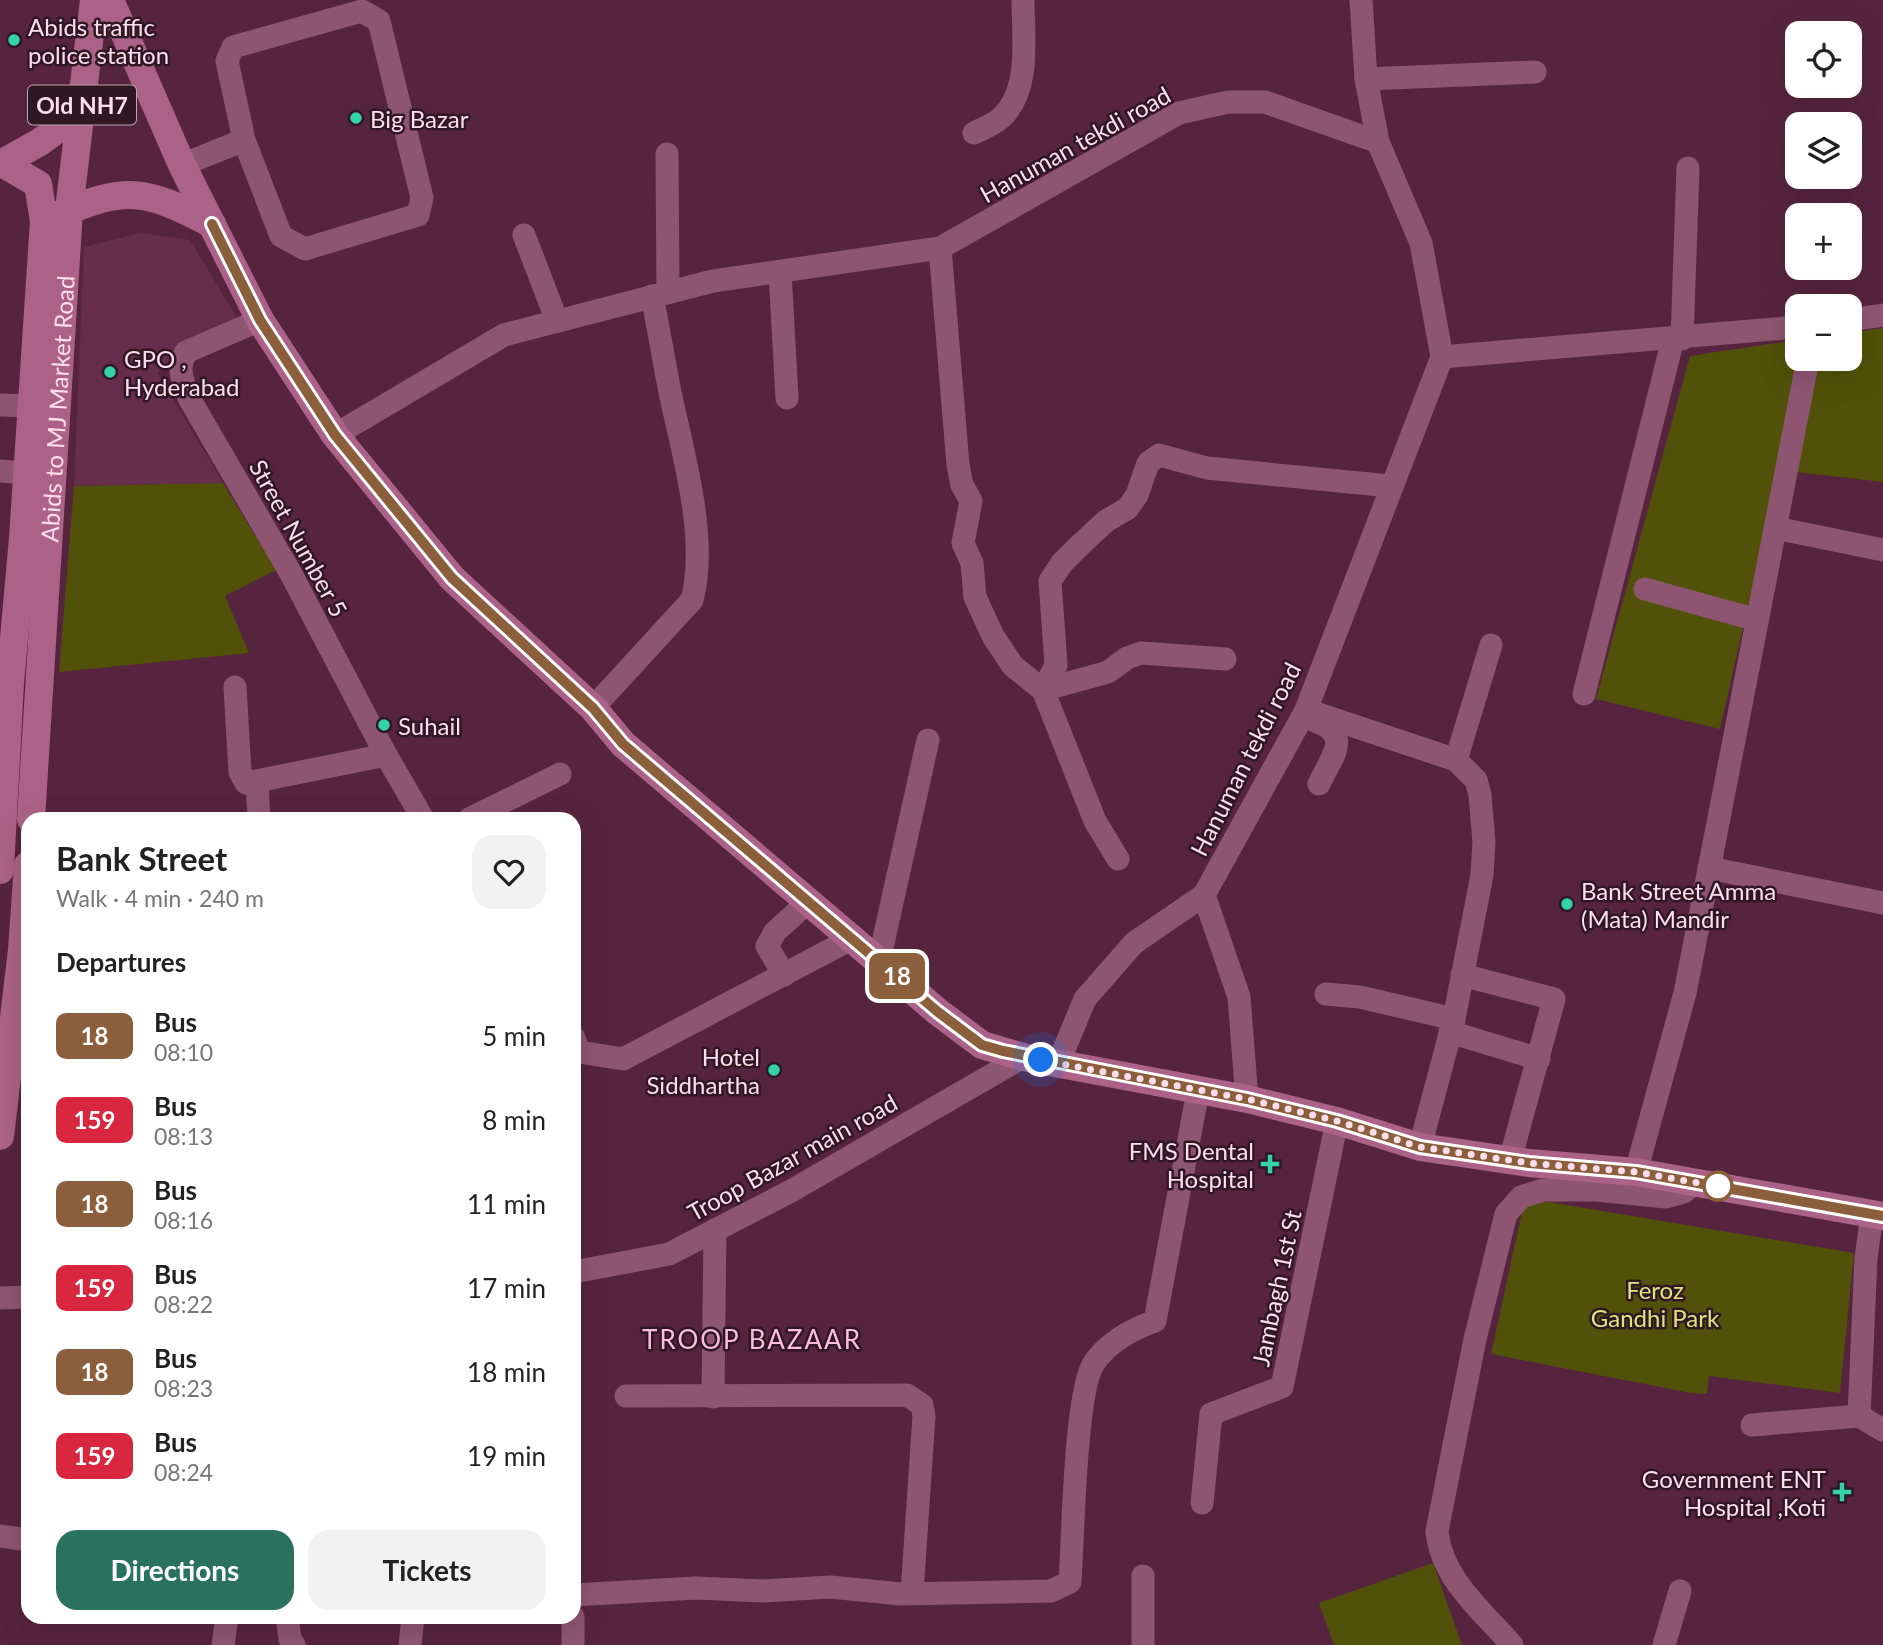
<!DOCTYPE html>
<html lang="en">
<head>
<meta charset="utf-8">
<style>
  :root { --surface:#fff; --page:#f2f2f2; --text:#222; --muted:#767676; --accent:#2b725e }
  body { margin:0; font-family:Lato,sans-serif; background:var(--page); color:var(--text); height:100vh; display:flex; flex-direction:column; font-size:26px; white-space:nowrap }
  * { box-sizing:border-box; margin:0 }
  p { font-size:23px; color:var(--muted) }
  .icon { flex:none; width:38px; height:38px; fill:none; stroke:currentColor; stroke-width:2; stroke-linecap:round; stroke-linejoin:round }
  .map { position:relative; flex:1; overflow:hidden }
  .drawer { position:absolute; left:21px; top:812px; width:560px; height:812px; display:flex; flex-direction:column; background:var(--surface); border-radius:21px; box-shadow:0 7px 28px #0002 }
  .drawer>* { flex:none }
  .badge { padding:0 14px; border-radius:10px; font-size:24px; line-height:46px }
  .controls { position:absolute; left:1785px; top:21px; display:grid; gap:14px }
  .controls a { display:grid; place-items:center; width:77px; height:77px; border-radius:14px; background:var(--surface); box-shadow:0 7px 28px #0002; font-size:35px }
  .you { position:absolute; width:35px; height:35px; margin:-18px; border:5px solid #fff; border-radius:50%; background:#1a73e8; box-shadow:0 0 0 10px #1a73e833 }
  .map>.badge { position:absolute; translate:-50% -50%; box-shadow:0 0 0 4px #fff }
  h2 { padding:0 35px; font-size:26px; line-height:63px }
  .round { display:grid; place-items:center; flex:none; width:74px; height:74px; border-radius:21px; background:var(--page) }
  .head { display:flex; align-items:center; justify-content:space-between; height:119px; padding:0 35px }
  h1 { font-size:33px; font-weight:700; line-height:52px }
  .primary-button { display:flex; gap:14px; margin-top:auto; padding:14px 35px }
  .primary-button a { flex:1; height:80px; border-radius:21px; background:var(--accent); color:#fff; font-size:28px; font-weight:700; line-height:80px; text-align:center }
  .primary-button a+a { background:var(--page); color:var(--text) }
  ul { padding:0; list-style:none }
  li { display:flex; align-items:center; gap:21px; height:84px; padding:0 35px }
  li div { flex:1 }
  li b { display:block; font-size:26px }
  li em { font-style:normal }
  li .badge { min-width:77px; font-weight:700; text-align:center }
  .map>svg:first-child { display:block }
  .built { fill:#662d4d }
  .green { fill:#525109 }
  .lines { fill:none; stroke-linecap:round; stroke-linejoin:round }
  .minor { stroke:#8e5572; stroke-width:23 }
  .major { stroke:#ac6288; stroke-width:28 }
  .line-casing { stroke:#fff; stroke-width:16 }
  .line { stroke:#8b5e3c; stroke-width:10 }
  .walk { stroke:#feddec; stroke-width:7; stroke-dasharray:0 12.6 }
  .poi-dot { fill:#35d4a7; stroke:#2f1723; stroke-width:2.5 }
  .stop-dot { fill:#fff; stroke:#8b5e3c; stroke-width:3.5 }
  .labels { text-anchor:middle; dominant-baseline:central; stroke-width:5; stroke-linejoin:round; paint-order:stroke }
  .shield { fill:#2f1723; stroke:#c0a2b0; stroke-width:2 }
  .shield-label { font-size:23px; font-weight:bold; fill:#feddec }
  .poi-label { font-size:24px; fill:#feddec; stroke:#2f1723; text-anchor:start }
  .street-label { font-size:24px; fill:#feddec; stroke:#2f1723 }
  .park-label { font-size:24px; fill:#e2e27c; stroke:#2f1723 }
  .neighbourhood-label { font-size:26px; letter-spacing:2px; fill:#fdbcdb; stroke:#2f1723 }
</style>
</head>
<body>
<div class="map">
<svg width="1883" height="1645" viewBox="0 0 1883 1645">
  <rect width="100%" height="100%" fill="#572440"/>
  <path class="built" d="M 140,233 L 190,240 L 240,323 L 157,372 L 223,483 L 74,486 L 84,247 Z"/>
  <g class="green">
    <path d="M 1883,328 L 1883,482 L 1779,470 L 1720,729 L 1596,699 L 1690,356 L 1797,340 L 1797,359 L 1850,359 L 1850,333 Z"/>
    <path d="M 223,483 L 276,570 L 225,596 L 249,653 L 59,672 L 74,486 Z"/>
    <path d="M 1525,1198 L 1854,1253 L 1840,1393 L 1709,1376 L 1707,1394 L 1691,1393 L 1491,1354 Z"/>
    <path d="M 1433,1563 L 1462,1645 L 1334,1645 L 1319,1603 Z"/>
  </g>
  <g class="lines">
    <g class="minor">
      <path d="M 1366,79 L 1535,72"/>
      <path d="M 974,133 C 983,128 996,124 1003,116 C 1031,87 1023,37 1023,0"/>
      <path d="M 667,154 L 668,292"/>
      <path d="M 182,165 L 244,140 L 281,236 L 305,249 L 418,215 L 422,198 L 379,21 L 362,11 L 233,47 L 227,61 L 244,140"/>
      <path d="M 524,235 L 557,321"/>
      <path d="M 940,248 L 958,465 L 962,485 L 971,501 L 963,543 L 972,563 L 975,597 L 993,636 L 1013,666 L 1043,690 L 1108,672 L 1127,658 L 1141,653 L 1225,659"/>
      <path d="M 780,272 L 787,398"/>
      <path d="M 260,320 L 186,352 C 176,368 183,381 189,398 L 290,572 L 386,755 L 423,819"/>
      <path d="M 1850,320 L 1883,315"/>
      <path d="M 1682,339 L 1688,168"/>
      <path d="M 1442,357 L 1797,327"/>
      <path d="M 0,405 L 33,406"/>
      <path d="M 335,435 L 504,335 L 713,281 L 940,248 L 1179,113 L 1228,102 L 1265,102 L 1378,142"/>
      <path d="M 0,471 L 28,473"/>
      <path d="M 1775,528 L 1883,550"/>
      <path d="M 1645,589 L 1757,620"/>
      <path d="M 235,687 L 240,772 L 246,783 L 386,755"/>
      <path d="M 1584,694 L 1673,339"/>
      <path d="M 593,708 L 692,600 C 708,540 684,457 671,397 C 664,363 659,330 652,296"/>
      <path d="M 1306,710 L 1456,760"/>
      <path d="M 1315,721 C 1353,735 1332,756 1319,784"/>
      <path d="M 257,783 L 259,819"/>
      <path d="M 469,819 L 560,774"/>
      <path d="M 1118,859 L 1095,821 L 1043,690 L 1056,665 L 1050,581 L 1062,563 L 1078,547 L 1106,521 L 1128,508 L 1137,495 L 1148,463 L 1159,455 L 1207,468 L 1390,486"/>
      <path d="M 1709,868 L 1883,903"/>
      <path d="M 1204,895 L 1239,997 L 1247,1099"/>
      <path d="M 879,961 L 928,740"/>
      <path d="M 784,975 L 767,946 L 775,932 L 809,901"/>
      <path d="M 1462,975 L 1554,999 L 1510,1160"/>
      <path d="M 1326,994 L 1360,997 L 1454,1019"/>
      <path d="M 1450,1032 L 1539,1059"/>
      <path d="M 574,1038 L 579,1052 L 623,1059 L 853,938"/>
      <path d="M 1058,1064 L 1085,999 L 1134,943 L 1204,895 L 1306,710 L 1442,357 L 1421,243 L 1378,142 L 1366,79 L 1361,0"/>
      <path d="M 1420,1147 L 1454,1019 L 1482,875 L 1484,842 L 1480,795 L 1476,780 L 1456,760 L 1491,645"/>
      <path d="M 1636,1172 L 1685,993 L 1808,359"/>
      <path d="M 1872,1214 L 1866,1258 L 1859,1416 L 1883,1430"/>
      <path d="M 574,1272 L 669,1254 L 791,1191 L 1023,1057"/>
      <path d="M 0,1298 L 28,1297"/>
      <path d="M 626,1396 L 907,1395 L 922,1405 L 924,1416 L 912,1593"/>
      <path d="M 713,1397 L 715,1230"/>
      <path d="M 1752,1425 L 1859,1416"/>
      <path d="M 1202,1503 L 1211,1414 L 1282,1387 L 1337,1121"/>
      <path d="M 0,1536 L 28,1540"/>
      <path d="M 574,1595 L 696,1588 L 763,1591 L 830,1587 L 901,1594 L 1051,1591 L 1070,1582 C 1073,1541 1075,1390 1094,1363 C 1108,1342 1133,1329 1155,1321 L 1198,1091"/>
      <path d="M 287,1617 L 290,1639 L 294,1645"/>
      <path d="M 573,1617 L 573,1645"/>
      <path d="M 223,1645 L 227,1617"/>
      <path d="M 410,1645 L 413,1617"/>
      <path d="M 1143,1645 L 1143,1576"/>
      <path d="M 1512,1645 C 1482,1611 1441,1578 1437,1531 L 1475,1339 L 1506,1214 L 1521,1197 L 1543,1190 L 1596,1190 L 1666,1197 L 1684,1192 L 1695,1182"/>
      <path d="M 1664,1645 L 1680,1591"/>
    </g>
    <g class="major">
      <path d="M 110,0 L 182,165 L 260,320 L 335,435 L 452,578 L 593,708 L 623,744 L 938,1012 L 982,1045 L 1023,1057 L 1247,1099 L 1337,1121 L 1420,1147 L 1529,1163 L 1636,1172 L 1883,1216"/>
      <path d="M 0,162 L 38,184 L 44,221 L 23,538 L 10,683 L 0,870"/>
      <path d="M 4,162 L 40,142 L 81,112"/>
      <path d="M 56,216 C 126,185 145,189 212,224"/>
      <path id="s1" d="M 31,819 L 69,210 L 94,0"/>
      <path d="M 0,1136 L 22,950 L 28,865"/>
    </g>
  </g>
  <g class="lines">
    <g class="line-casing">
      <path id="line" d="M 212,224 L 260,320 L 335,435 L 452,578 L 593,708 L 623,744 L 938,1012 L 982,1045 L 1003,1051 L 1247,1099 L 1337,1121 L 1420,1147 L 1529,1163 L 1636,1172 L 1883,1216"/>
    </g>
    <use href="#line" class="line"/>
    <path class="walk" d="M 1041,1060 L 1247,1099 L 1337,1121 L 1420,1147 L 1529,1163 L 1636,1172 L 1727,1188 L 1718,1186"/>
  </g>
  <g class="poi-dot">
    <circle cx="14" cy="40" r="7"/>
    <circle cx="356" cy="118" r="7"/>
    <circle cx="110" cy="372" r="7"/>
    <circle cx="384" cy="725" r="7"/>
    <circle cx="1567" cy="904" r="7"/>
    <circle cx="774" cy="1070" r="7"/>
    <path d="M1266.5 1153.5h7v7h7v7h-7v7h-7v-7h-7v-7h7z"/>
    <path d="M1838.5 1481.5h7v7h7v7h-7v7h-7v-7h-7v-7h7z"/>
  </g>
  <circle class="stop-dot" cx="1718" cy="1186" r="14"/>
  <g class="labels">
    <rect class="shield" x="28" y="85.5" width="108" height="39" rx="5"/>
    <g class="shield-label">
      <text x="82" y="105">Old NH7</text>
    </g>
    <g class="poi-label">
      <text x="28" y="26">Abids traffic<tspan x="28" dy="28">police station</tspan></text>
      <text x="370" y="118">Big Bazar</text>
      <text x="124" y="358">GPO ,<tspan x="124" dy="28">Hyderabad</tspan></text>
      <text x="398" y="725">Suhail</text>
      <text x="1581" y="890">Bank Street Amma<tspan x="1581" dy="28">(Mata) Mandir</tspan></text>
      <text x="760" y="1056" text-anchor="end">Hotel<tspan x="760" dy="28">Siddhartha</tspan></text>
      <text x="1254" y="1150" text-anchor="end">FMS Dental<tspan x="1254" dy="28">Hospital</tspan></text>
      <text x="1826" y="1478" text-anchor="end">Government ENT<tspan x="1826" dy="28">Hospital ,Koti</tspan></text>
    </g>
    <g class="street-label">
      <text transform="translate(1075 144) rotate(-29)">Hanuman tekdi road</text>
      <text stroke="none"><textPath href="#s1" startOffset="411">Abids to MJ Market Road</textPath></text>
      <text transform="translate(299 538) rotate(61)">Street Number 5</text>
      <text transform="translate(1245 759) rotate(-63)">Hanuman tekdi road</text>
      <text transform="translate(792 1157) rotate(-29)">Troop Bazar main road</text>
      <text transform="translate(1276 1288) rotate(-78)">Jambagh 1st St</text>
    </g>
    <g class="park-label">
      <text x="1655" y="1289">Feroz<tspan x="1655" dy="28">Gandhi Park</tspan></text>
    </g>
    <g class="neighbourhood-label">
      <text x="752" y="1339">TROOP BAZAAR</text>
    </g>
  </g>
</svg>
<div class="controls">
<a><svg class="icon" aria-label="locate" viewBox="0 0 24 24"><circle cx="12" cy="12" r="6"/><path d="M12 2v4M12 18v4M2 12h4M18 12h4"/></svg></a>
<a><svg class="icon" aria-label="layers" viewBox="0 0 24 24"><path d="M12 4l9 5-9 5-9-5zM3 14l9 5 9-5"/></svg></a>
<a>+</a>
<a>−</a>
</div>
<div class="you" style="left:1041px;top:1060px"></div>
<b class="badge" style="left:897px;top:976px;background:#8b5e3c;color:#fff">18</b>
<section class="drawer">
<div class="head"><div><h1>Bank Street</h1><p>Walk · 4 min · 240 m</p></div><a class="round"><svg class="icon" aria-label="heart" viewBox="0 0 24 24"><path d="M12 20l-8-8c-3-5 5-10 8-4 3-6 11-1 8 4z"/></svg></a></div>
<h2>Departures</h2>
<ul>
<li><span class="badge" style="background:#8b5e3c;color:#fff">18</span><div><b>Bus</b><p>08:10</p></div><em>5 min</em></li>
<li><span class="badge" style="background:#d7263d;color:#fff">159</span><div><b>Bus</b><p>08:13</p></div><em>8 min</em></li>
<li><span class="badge" style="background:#8b5e3c;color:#fff">18</span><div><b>Bus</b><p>08:16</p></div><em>11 min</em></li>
<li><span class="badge" style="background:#d7263d;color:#fff">159</span><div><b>Bus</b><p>08:22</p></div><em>17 min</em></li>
<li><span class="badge" style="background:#8b5e3c;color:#fff">18</span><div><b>Bus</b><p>08:23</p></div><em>18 min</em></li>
<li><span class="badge" style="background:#d7263d;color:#fff">159</span><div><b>Bus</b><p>08:24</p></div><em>19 min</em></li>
</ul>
<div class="primary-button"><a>Directions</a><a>Tickets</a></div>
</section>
</div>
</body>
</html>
